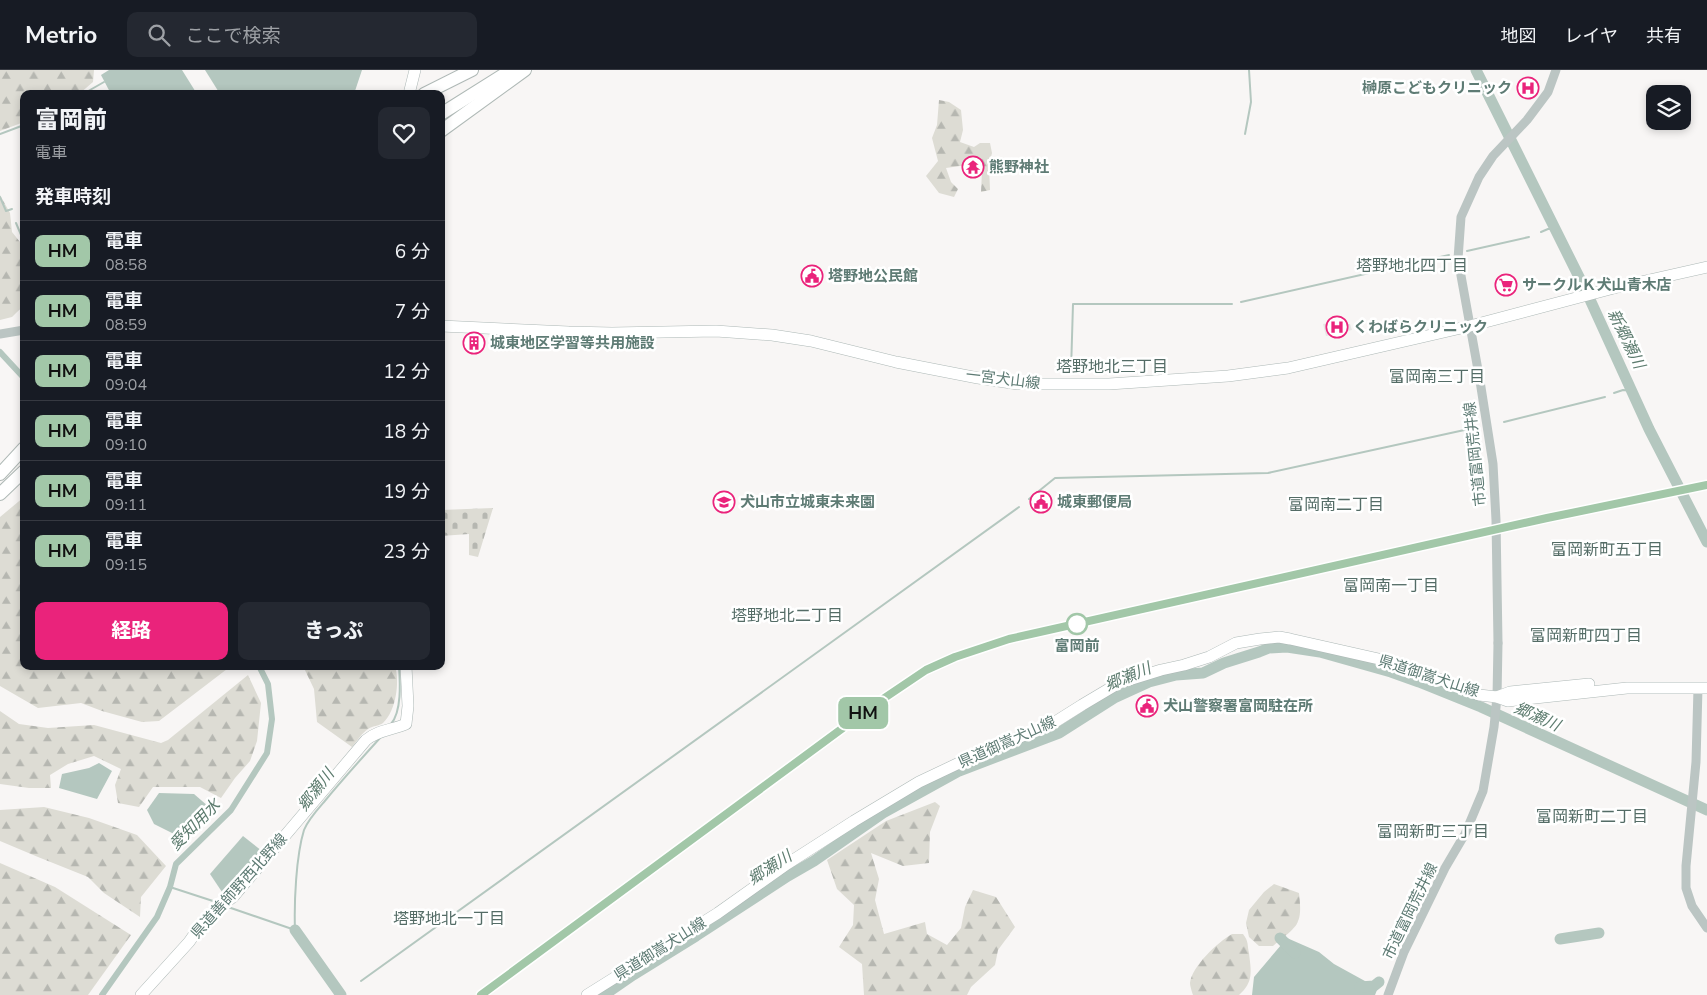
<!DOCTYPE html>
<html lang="ja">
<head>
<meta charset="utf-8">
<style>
  :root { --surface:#171b24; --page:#242831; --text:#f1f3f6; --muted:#9ea1a6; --line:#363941; --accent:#ea237b }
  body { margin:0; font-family:"Nunito Sans","Noto Sans JP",sans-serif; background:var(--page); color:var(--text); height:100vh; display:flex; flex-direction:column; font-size:19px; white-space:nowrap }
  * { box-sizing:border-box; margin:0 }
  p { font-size:16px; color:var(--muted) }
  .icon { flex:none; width:28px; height:28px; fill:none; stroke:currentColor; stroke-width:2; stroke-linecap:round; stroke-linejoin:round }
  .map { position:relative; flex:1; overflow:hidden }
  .drawer { position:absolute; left:20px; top:20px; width:425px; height:580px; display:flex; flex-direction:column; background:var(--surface); border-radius:10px; box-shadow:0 2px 8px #0003 }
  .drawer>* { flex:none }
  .badge { padding:0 10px; border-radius:8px; font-size:18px; line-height:32px }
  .controls { position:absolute; left:1646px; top:15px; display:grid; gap:10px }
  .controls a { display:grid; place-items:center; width:45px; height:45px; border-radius:10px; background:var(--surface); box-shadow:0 2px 8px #0003; font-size:25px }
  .map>.badge { position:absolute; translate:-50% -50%; box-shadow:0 0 0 2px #fff }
  h2 { padding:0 15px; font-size:19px; line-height:45px }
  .round { display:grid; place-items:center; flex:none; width:52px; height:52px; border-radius:10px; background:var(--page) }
  .headline { display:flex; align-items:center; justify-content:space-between; height:85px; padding:0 15px }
  h1 { font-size:24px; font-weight:800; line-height:38px }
  .cta { display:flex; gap:10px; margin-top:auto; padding:10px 15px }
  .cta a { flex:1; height:58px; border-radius:10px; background:var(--accent); color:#fff; font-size:20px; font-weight:800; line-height:58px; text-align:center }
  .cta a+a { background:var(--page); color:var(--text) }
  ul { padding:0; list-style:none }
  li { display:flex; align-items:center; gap:15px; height:60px; padding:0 15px; border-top:1px solid var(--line) }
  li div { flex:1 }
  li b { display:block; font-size:19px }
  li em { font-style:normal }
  li .badge { min-width:55px; font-weight:700; text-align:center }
  header { display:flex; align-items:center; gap:30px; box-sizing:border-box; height:70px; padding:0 25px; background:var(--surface); border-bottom:1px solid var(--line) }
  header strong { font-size:24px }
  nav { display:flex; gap:28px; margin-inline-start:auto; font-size:18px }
  .search { width:350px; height:45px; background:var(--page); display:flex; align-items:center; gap:12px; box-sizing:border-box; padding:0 18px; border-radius:10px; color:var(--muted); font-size:19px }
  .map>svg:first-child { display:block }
  .built { fill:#e6e7e5 }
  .forest { fill:url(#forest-firs) }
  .cemetery { fill:url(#cemetery-stones) }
  .water { fill:#b4c7bf }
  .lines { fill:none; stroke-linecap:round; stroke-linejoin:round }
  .stream { stroke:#b4c7bf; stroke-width:2 }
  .canal { stroke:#b4c7bf; stroke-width:6 }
  .river { stroke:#b4c7bf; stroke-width:11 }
  .major-casing { stroke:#adb8b6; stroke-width:12 }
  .highway-casing { stroke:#afb9b6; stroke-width:14 }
  .minor { stroke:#bbc5c3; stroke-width:9 }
  .major { stroke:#fff; stroke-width:11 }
  .highway { stroke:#fff; stroke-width:12 }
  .rail { stroke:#9baba7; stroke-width:2; stroke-dasharray:8 4; stroke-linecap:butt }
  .minor-bridge { stroke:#bbc5c3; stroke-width:9 }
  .line-casing { stroke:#fff; stroke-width:11 }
  .line { stroke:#a2c7a8; stroke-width:8 }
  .stop-dot { fill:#fff; stroke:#a2c7a8; stroke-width:2.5 }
  .labels { text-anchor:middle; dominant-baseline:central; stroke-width:5; stroke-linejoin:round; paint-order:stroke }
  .poi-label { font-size:15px; font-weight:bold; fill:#5e7b74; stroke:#fff; text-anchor:start }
  .street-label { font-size:15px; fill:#5e7b74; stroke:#fff }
  .stop-label { font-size:15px; font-weight:bold; fill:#5e7b74; stroke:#fff }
  .neighbourhood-label { font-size:16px; fill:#546c66; stroke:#fff }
  .water-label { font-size:16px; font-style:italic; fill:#5d7c6f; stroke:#fff }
</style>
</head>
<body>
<header>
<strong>Metrio</strong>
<div class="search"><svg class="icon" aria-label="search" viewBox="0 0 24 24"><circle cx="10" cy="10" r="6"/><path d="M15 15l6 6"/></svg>ここで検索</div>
<nav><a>地図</a><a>レイヤ</a><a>共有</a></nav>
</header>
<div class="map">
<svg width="1707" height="925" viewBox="0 0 1707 925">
  <defs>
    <pattern id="forest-firs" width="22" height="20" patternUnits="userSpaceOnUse" patternTransform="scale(1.25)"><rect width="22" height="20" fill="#dddcd4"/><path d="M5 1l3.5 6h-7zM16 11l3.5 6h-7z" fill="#b6b7b1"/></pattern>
    <pattern id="cemetery-stones" width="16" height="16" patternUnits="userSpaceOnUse" patternTransform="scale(1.25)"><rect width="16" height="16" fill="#dddcd4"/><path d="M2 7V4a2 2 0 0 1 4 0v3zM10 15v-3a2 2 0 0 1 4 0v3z" fill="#b6b7b1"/></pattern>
  </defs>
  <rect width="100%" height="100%" fill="#f8f6f5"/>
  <path class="built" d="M 1346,249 L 1347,254 L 1350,254 L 1352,260 L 1326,266 L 1323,254 Z"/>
  <g class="forest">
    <path d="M 0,0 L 94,0 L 93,12 L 79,24 L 24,24 L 24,52 L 0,61 Z"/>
    <path d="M 939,30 L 949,32 L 961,40 L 963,60 L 960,72 L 974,77 L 980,73 L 990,73 L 992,83 L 989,95 L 990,120 L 981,122 L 982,101 L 967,95 L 946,98 L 951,112 L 958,119 L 954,127 L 939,123 L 926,106 L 938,91 L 932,68 L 937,55 Z"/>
    <path d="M 0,125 L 10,143 L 12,162 L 24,177 L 24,235 L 12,247 L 0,250 Z"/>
    <path d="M 24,427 L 24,596 L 231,596 L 159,651 L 142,652 L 102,641 L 81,633 L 38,638 L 0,616 L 0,447 Z"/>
    <path d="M 303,596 L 395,596 C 400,612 396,641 383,653 C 379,656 372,656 368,659 C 362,663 357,671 352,677 L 317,652 L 314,619 Z"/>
    <path d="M 248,605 L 261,633 L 257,671 L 250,691 L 235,708 L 221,728 L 200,717 L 153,717 L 139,737 L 118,733 L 115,715 L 121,699 L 94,686 L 68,694 L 50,705 L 51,718 L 29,718 L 0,714 L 0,641 L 19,654 L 48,658 L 94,655 L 161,673 L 168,670 Z"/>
    <path d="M 935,732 L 940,736 L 930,762 L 929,793 L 903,796 L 871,783 L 879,809 L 875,830 L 884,864 L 925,852 L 927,864 L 947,875 L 961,858 L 965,837 L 973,820 L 996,827 L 1015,857 L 998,880 L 995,895 L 971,917 L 967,925 L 864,925 L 862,894 L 839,877 L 853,855 L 854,835 L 837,819 L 827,790 L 886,751 Z"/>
    <path d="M 44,737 L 89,748 L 137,765 L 166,796 L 141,827 L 140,847 L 104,823 L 88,807 L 38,787 L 0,771 L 0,740 Z"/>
    <path d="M 0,793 L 55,817 L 131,865 L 88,925 L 0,925 Z"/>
    <path d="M 1274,814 L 1299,823 C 1303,856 1297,856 1273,876 L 1259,876 L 1249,867 L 1246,853 L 1249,840 L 1264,822 Z"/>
    <path d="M 1232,864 L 1243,864 C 1249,872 1247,874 1249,883 C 1251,901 1254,912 1239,925 L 1193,925 C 1192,922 1190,916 1190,913 C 1192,896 1218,872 1232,864 Z"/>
  </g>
  <path class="cemetery" d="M 493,438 L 478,487 L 469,485 L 469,464 L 441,466 L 441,440 Z"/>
  <g class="water">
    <path d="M 109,0 L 182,0 L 197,24 L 111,24 L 101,5 Z"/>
    <path d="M 205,0 L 362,0 L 354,24 L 220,24 Z"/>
    <path d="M 99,693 L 112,701 L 97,729 L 59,718 L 62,704 L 89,698 Z"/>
    <path d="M 159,723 L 194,724 L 209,737 L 180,767 L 154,754 L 147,740 Z"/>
    <path d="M 243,766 L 262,781 L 242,810 L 224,825 L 210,804 Z"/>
    <path d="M 1287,868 L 1319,882 L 1334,894 L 1374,916 L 1377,920 L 1375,925 L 1252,925 L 1254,907 Z"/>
  </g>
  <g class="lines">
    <g class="stream">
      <path d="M 83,24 L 104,12"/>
      <path d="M 0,64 L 24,55"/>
      <path d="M 1245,64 L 1251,32 L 1249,0"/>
      <path d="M 0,127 L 6,141 L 12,139"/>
      <path d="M 16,153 L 24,172"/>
      <path d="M 1541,162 L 1548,159 L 1554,159"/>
      <path d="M 1467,181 L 1529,167"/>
      <path d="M 1241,232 L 1449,185"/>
      <path d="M 1071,301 L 1073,234 L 1232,234"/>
      <path d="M 1614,323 L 1623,320 L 1632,321"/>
      <path d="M 1504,352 L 1605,327"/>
      <path d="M 1029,429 L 1055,408 L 1268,403 L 1469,359"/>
      <path d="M 391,654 C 402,641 400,612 399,596"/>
      <path d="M 170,817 L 216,832"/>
      <path d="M 228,837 L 295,860 C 294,833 296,786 304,760 C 308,750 317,740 324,732 C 342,710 361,689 380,668"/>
      <path d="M 361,911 L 1019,437"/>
    </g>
    <g class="canal">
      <path d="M 0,282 L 24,308"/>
      <path d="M 102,925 L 157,847 L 170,817 L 176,794 L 231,740 L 267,683 L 272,649 L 268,614 L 259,596"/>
    </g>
    <g class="river">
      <path d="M 1476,0 L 1587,223 L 1649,359 L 1707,472"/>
      <path d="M 295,860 L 341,925"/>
      <path d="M 1280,868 L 1295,883"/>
      <path d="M 1560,869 L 1599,863"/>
      <path d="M 1360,917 L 1374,916 L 1379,912"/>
      <path d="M 604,925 L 633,905 L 696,866 L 788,806 L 814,791 L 883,743 L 959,701 L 1059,663 L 1114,628 L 1149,612 L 1176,605 L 1203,603 L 1224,593 L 1259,582 L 1269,578 L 1287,577 L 1320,582 L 1391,602 L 1419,612 L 1481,637 L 1707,740"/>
    </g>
    <g class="major-casing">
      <g id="major">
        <path d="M 409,24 L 415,0"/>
        <path d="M 441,256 L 569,262 L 612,263 L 716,261 L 772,265 L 811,271 L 896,292 L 978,308 L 1018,314 L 1109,314 L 1228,306 L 1288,298 L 1470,256 L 1614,218 L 1707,197"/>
        <path d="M 1497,627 L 1510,622 L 1589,614"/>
        <path d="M 141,925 L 189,872 L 203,852 L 216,839 L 233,827 L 366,670 C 378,660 392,660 406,654 L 408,636 L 406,596"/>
        <path d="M 587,925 L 718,843 L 787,794 L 854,751 L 919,712 L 959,693 L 1055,652 L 1082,635 L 1119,613 L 1161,600 L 1184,595 L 1209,587 L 1236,573 L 1260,569 L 1279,567 L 1290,569 L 1401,594 L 1479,625 L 1497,627 L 1508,631 L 1627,618 L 1707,618"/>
      </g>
    </g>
    <g class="highway-casing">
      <g id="highway">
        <path d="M 424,24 L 472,0"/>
        <path d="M 441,44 L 511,0"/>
        <path d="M 441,61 L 525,0"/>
        <path d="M 0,404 L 24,378"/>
        <path d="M 0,424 L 24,401"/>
      </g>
    </g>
    <g class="minor">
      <path d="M 0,264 L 24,260"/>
      <path d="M 1480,311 L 1458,189 L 1461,147 L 1479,107 L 1493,86 L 1527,50 L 1548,22 L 1556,0"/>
      <path d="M 1698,618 L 1696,692 L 1686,796 L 1686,818 L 1692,836 L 1707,858"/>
      <path d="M 1388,925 L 1404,882 L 1445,798 L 1465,764 L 1483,721 L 1494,657 L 1497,627 L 1498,573"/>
    </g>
    <use href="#major" class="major"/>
    <use href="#highway" class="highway"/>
    <path class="rail" d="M 481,925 L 874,635 L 926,600 L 955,587 L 1009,569 L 1547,448 L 1707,415"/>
    <path class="minor-bridge" d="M 1480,311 L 1493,394 L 1496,450 L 1498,573"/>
  </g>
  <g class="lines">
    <g class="line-casing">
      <path id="line" d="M 481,925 L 874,635 L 926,600 L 955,587 L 1009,569 L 1547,448 L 1707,415"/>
    </g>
    <use href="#line" class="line"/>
  </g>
  <defs>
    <g id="hospital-ring" transform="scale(1.125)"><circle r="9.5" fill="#fff" stroke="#ea237b" stroke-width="1.5"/><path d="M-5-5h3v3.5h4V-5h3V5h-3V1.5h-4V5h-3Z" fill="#ea237b"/></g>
    <g id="temple-ring" transform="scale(1.125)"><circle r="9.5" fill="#fff" stroke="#ea237b" stroke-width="1.5"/><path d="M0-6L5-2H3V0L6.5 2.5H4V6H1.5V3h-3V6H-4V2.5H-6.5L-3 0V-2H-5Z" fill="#ea237b"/></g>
    <g id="civic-ring" transform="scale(1.125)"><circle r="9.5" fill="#fff" stroke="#ea237b" stroke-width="1.5"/><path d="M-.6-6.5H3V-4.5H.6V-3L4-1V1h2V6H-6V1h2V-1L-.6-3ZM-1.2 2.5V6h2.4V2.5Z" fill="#ea237b"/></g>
    <g id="supermarket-ring" transform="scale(1.125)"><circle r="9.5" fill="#fff" stroke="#ea237b" stroke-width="1.5"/><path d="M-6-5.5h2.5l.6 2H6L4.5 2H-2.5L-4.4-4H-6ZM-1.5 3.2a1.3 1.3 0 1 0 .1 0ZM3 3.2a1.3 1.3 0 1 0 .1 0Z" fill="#ea237b"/></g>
    <g id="building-ring" transform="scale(1.125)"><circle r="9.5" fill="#fff" stroke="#ea237b" stroke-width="1.5"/><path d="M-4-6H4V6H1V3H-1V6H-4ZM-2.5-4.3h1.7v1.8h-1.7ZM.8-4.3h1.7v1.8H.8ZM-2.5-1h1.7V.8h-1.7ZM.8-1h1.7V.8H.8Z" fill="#ea237b"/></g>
    <g id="school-ring" transform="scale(1.125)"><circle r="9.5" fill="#fff" stroke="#ea237b" stroke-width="1.5"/><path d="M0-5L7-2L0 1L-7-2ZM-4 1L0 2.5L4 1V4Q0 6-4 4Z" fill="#ea237b"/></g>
  </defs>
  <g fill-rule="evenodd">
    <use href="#hospital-ring" x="1528" y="18"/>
    <use href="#temple-ring" x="973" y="97"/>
    <use href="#civic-ring" x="812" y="206"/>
    <use href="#supermarket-ring" x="1506" y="215"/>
    <use href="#hospital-ring" x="1337" y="257"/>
    <use href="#building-ring" x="474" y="273"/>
    <use href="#school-ring" x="724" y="432"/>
    <use href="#civic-ring" x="1041" y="432"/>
    <use href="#civic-ring" x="1147" y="636"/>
  </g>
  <circle class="stop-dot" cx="1077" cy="554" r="10"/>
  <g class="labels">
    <g class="poi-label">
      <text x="1512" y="18" text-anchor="end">榊原こどもクリニック</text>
      <text x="989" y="97">熊野神社</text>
      <text x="828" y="206">塔野地公民館</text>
      <text x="1522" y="215">サークルＫ犬山青木店</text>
      <text x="1353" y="257">くわばらクリニック</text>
      <text x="490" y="273">城東地区学習等共用施設</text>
      <text x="740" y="432">犬山市立城東未来園</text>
      <text x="1057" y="432">城東郵便局</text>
      <text x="1163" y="636">犬山警察署富岡駐在所</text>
    </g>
    <g class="street-label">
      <text transform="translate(1003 309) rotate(7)">一宮犬山線</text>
      <text transform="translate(1475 384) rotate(-96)">市道富岡荒井線</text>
      <text transform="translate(1429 606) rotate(18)">県道御嵩犬山線</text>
      <text transform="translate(1007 672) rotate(-24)">県道御嵩犬山線</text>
      <text transform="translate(239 816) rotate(-48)">県道善師野西北野線</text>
      <text transform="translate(1410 841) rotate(-64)">市道富岡荒井線</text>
      <text transform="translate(660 879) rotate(-32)">県道御嵩犬山線</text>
    </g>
    <g class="stop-label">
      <text x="1077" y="576">富岡前</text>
    </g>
    <g class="neighbourhood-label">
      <text x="1412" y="196">塔野地北四丁目</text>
      <text x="1112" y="297">塔野地北三丁目</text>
      <text x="1437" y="307">富岡南三丁目</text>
      <text x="1336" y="435">富岡南二丁目</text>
      <text x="1607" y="480">富岡新町五丁目</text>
      <text x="1391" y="516">富岡南一丁目</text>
      <text x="787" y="546">塔野地北二丁目</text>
      <text x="1586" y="566">富岡新町四丁目</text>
      <text x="1592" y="747">富岡新町二丁目</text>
      <text x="1433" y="762">富岡新町三丁目</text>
      <text x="449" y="849">塔野地北一丁目</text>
    </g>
    <g class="water-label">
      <text transform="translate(1626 269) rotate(64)">新郷瀬川</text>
      <text transform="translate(1128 607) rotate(-23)">郷瀬川</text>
      <text transform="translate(1537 647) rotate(24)">郷瀬川</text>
      <text transform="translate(316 720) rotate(-52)">郷瀬川</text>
      <text transform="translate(195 755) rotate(-45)">愛知用水</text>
      <text transform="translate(770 798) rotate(-33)">郷瀬川</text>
    </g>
  </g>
</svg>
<div class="controls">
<a><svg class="icon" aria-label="layers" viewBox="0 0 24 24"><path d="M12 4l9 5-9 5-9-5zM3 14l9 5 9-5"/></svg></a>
</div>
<b class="badge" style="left:863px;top:643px;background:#a2c7a8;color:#111">HM</b>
<section class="drawer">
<div class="headline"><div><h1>富岡前</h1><p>電車</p></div><a class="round"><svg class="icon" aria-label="heart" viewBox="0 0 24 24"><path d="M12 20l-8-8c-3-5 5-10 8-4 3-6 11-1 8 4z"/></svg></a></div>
<h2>発車時刻</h2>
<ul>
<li><span class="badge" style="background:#a2c7a8;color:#111">HM</span><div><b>電車</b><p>08:58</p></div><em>6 分</em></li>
<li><span class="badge" style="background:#a2c7a8;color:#111">HM</span><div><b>電車</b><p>08:59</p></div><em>7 分</em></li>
<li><span class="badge" style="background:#a2c7a8;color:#111">HM</span><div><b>電車</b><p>09:04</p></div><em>12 分</em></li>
<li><span class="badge" style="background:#a2c7a8;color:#111">HM</span><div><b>電車</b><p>09:10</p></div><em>18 分</em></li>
<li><span class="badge" style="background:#a2c7a8;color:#111">HM</span><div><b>電車</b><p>09:11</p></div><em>19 分</em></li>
<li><span class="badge" style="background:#a2c7a8;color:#111">HM</span><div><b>電車</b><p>09:15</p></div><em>23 分</em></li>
</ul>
<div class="cta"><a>経路</a><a>きっぷ</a></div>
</section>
</div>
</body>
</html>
